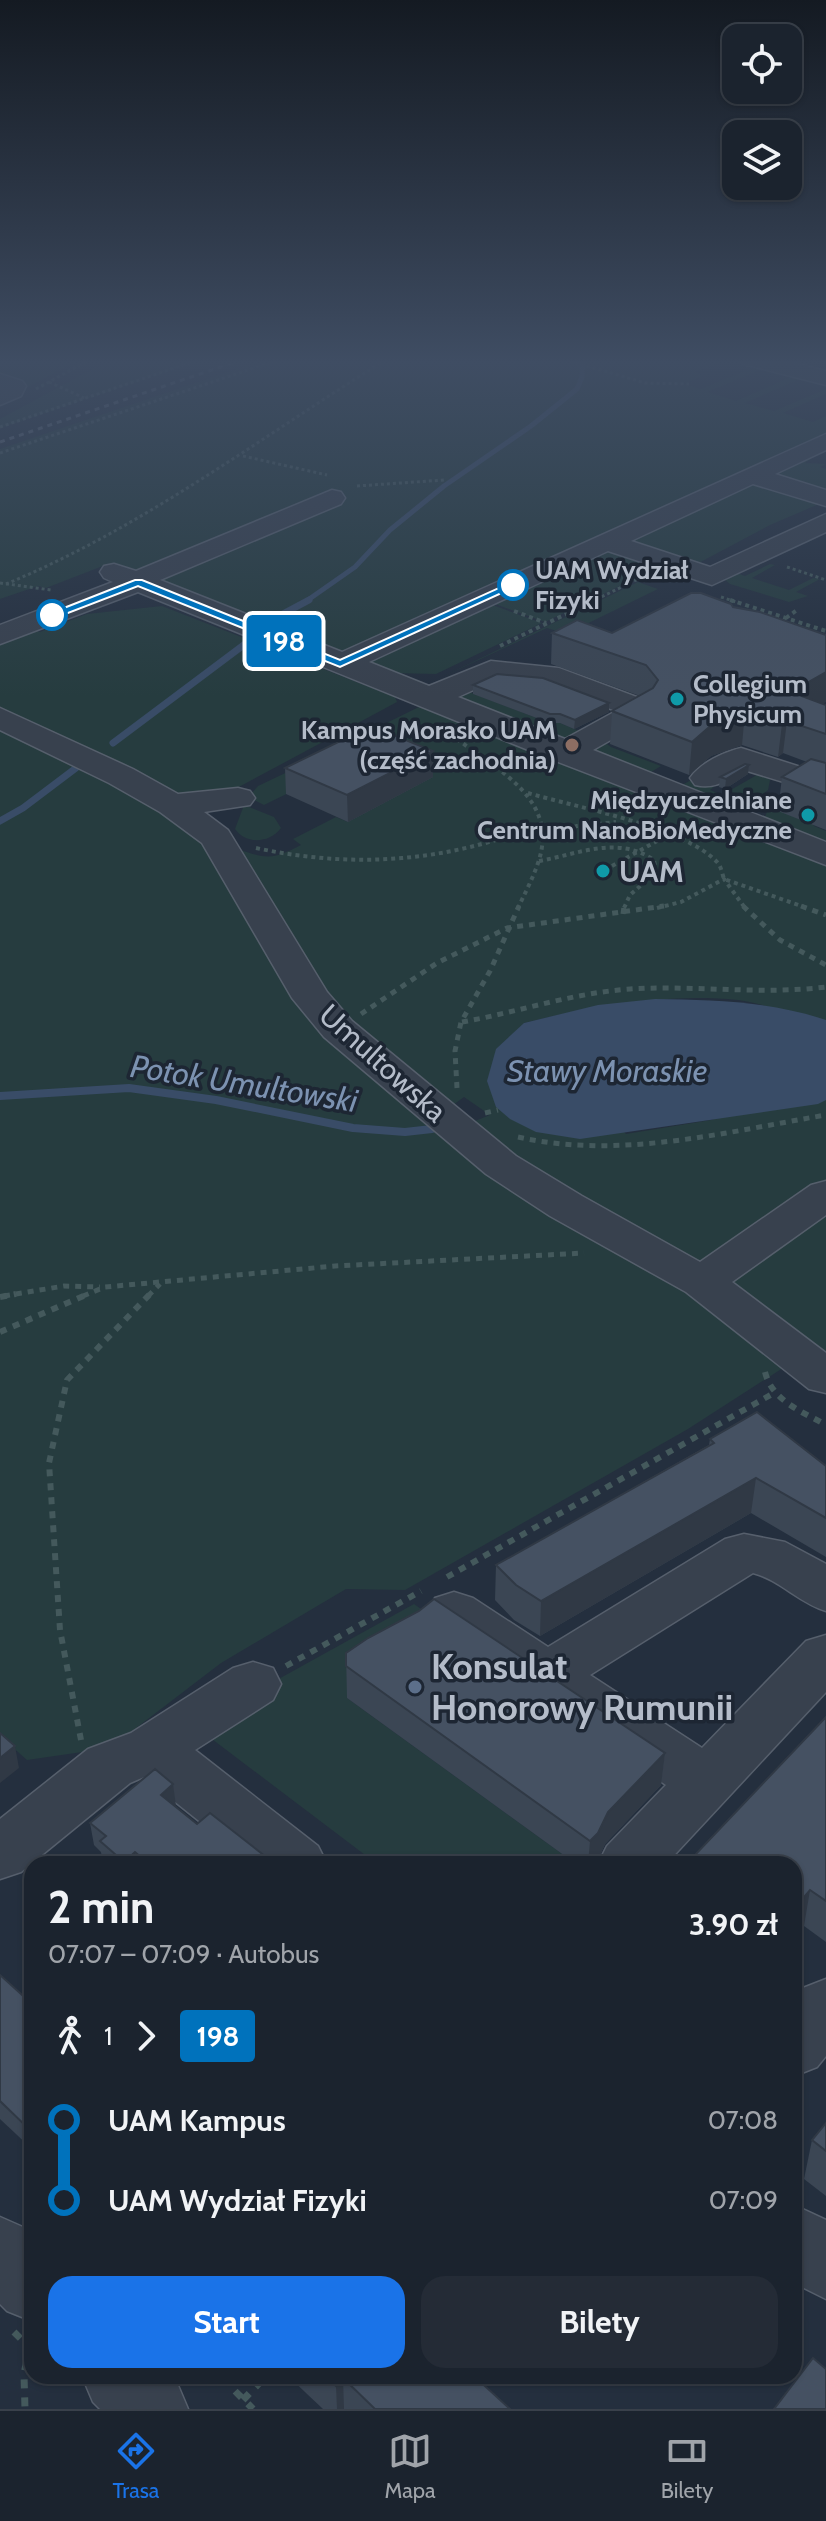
<!DOCTYPE html>
<html lang="pl">
<head>
<meta charset="utf-8">
<style>
  :root { --surface:#1b232e; --page:#242b36; --text:#f1f3f6; --muted:#a0a4aa; --line:#39404a; --accent:#1a73e8 }
  body { margin:0; font-family:Cabin,sans-serif; background:var(--page); color:var(--text); height:100vh; display:flex; flex-direction:column; font-size:30px; white-space:nowrap }
  * { box-sizing:border-box; margin:0 }
  p { font-size:26px; color:var(--muted) }
  .icon { flex:none; width:44px; height:44px; fill:none; stroke:currentColor; stroke-width:2; stroke-linecap:round; stroke-linejoin:round }
  .map { position:relative; flex:1; overflow:hidden }
  .sheet { position:absolute; left:24px; top:1856px; width:778px; height:528px; display:flex; flex-direction:column; background:var(--surface); border-radius:24px; box-shadow:0 2px 6px #0004,0 0 0 2px var(--line) }
  .sheet>* { flex:none }
  .badge { padding:0 16px; border-radius:6px; font-size:28px; line-height:52px }
  .controls { position:absolute; left:722px; top:24px; display:grid; gap:16px }
  .controls a { display:grid; place-items:center; width:80px; height:80px; border-radius:16px; background:var(--surface); box-shadow:0 2px 6px #0004,0 0 0 2px var(--line); font-size:40px }
  .map>.badge { position:absolute; translate:-50% -50%; box-shadow:0 0 0 4px #fff }
  .legs { display:flex; align-items:center; gap:12px; height:88px; padding:0 24px; font-size:26px }
  .legs p { margin-inline-start:auto }
  .head { display:flex; align-items:center; justify-content:space-between; height:136px; padding:0 24px }
  h1 { font-size:44px; font-weight:700; line-height:60px }
  .button { display:flex; gap:16px; margin-top:auto; padding:16px 24px }
  .button a { flex:1; height:92px; border-radius:24px; background:var(--accent); color:#fff; font-size:32px; font-weight:700; line-height:92px; text-align:center }
  .button a+a { background:var(--page); color:var(--text) }
  ul { padding:0 24px; list-style:none }
  li { display:flex; align-items:center; gap:28px; height:80px; font-size:30px }
  li i { display:grid; place-items:center; width:12px; height:100%; margin:0 10px; background:currentColor }
  li i::after { content:''; width:20px; height:20px; margin:-10px; border:6px solid; border-radius:50%; background:var(--surface) }
  li p { margin-inline-start:auto }
  li:first-child i { background:linear-gradient(#0000 50%,currentColor 0) }
  li:last-child i { background:linear-gradient(currentColor 50%,#0000 0) }
  .tab-bar { display:flex; justify-content:space-around; align-items:center; height:112px; border-top:2px solid var(--line); background:var(--surface); font-size:22px; color:var(--muted) }
  .tab-bar a { display:grid; justify-items:center; gap:4px }
  .tab-bar .current { color:var(--accent) }
  .map>svg:first-child { display:block }
  .green { fill:#263c3f }
  .water { fill:#394c67 }
  .lines { fill:none; stroke-linecap:round; stroke-linejoin:round }
  .stream-far2 { stroke:#394c67; stroke-width:5 }
  .stream-far1 { stroke:#394c67; stroke-width:7 }
  .stream { stroke:#394c67; stroke-width:8 }
  .minor-casing { stroke:#565f6c; stroke-width:3 }
  .path-far4 { stroke:#44595c; stroke-width:3; stroke-dasharray:3 3; stroke-linecap:butt }
  .path-far3 { stroke:#44595c; stroke-width:4; stroke-dasharray:4 4; stroke-linecap:butt }
  .path-far2 { stroke:#44595c; stroke-width:5; stroke-dasharray:6 6; stroke-linecap:butt }
  .path-far1 { stroke:#44595c; stroke-width:6; stroke-dasharray:7 7; stroke-linecap:butt }
  .path { stroke:#44595c; stroke-width:7; stroke-dasharray:9 9; stroke-linecap:butt }
  .minor { fill:#38414e; fill-rule:evenodd }
  .rail { stroke:#5a6575; stroke-width:3; stroke-dasharray:5 5; stroke-linecap:butt }
  .wall { fill:#3b4654 }
  .shaded-wall { fill:#303945 }
  .building { fill:#455162; stroke:#303945; stroke-width:2 }
  .line-1 { fill:#0072bc; stroke:#fff; stroke-width:2 }
  .stop-1-dot { fill:#fff; stroke:#0072bc; stroke-width:4 }
  .culture-dot { fill:#0f9aa8; stroke:#1d2633; stroke-width:3 }
  .education-dot { fill:#8d6e63; stroke:#1d2633; stroke-width:3 }
  .service-dot { fill:#5c6f8a; stroke:#1d2633; stroke-width:3 }
  .labels { text-anchor:middle; dominant-baseline:central; stroke-width:7; stroke-linejoin:round; paint-order:stroke }
  .far-stop-label { font-size:26px; font-weight:bold; fill:#b4bcc9; stroke:#1d2633; text-anchor:start }
  .far-poi-label { font-size:26px; font-weight:bold; fill:#b4bcc9; stroke:#1d2633; text-anchor:end }
  .poi-label { font-size:30px; font-weight:bold; fill:#b4bcc9; stroke:#1d2633; text-anchor:start }
  .street-label { font-size:30px; fill:#b4bcc9; stroke:#1d2633 }
  .water-label { font-size:32px; font-style:italic; fill:#7c92b1; stroke:#1d2633 }
  .near-poi-label { font-size:36px; font-weight:bold; fill:#b4bcc9; stroke:#1d2633; text-anchor:start }
</style>
</head>
<body>
<div class="map">
<svg width="826" height="2409" viewBox="0 0 826 2409">
  <rect width="100%" height="100%" fill="#242f3e"/>
  <g class="green">
    <path d="M 0,359 L 74,361 L 81,359 L 28,387 L 0,378 Z"/>
    <path d="M 111,359 L 204,359 L 0,428 L 0,419 Z"/>
    <path d="M 266,359 L 735,359 L 738,360 L 736,362 L 727,360 L 695,372 L 703,376 L 683,384 L 701,389 L 754,367 L 774,371 L 763,369 L 707,392 L 736,401 L 791,377 L 782,374 L 812,380 L 800,379 L 745,403 L 774,411 L 826,389 L 826,394 L 783,413 L 813,422 L 826,416 L 826,437 L 512,580 L 505,578 L 340,653 L 108,564 L 46,588 L 38,586 L 0,599 L 0,449 Z"/>
    <path d="M 806,459 L 811,459 L 805,463 L 826,464 L 820,467 L 826,469 L 826,493 L 768,473 Z"/>
    <path d="M 754,483 L 826,501 L 770,525 L 693,566 L 625,539 Z"/>
    <path d="M 614,550 L 682,571 L 653,570 L 545,622 L 495,604 L 597,552 Z"/>
    <path d="M 770,564 L 775,565 L 752,578 L 789,590 L 813,578 L 820,579 L 796,592 L 808,596 L 789,602 L 730,584 L 724,579 L 734,572 L 745,576 Z"/>
    <path d="M 638,582 L 658,589 L 566,634 L 547,628 L 442,677 Z"/>
    <path d="M 487,603 L 542,623 L 436,674 L 393,673 L 363,661 Z"/>
    <path d="M 162,606 L 395,697 L 397,702 L 224,795 L 166,796 L 0,713 L 0,642 L 34,630 L 40,632 L 87,614 Z"/>
    <path d="M 469,692 L 550,723 L 560,723 L 586,734 L 571,741 L 458,704 L 453,694 Z"/>
    <path d="M 427,703 L 826,861 L 826,1029 C 799,1019 766,1003 738,1000 C 664,993 594,1006 524,1023 L 626,1134 L 711,1120 L 826,1086 L 826,1351 L 817,1346 L 688,1429 L 405,1590 L 346,1589 L 221,1663 L 110,1748 L 27,1760 L 0,1736 L 0,730 L 115,778 L 201,842 L 299,1003 L 465,1125 L 490,1115 L 464,1097 L 453,1105 L 335,1011 L 237,849 C 268,859 272,860 301,845 L 293,839 L 336,817 L 348,822 L 307,762 Z"/>
    <path d="M 601,740 L 611,747 L 661,766 L 643,777 L 593,757 L 588,747 Z"/>
    <path d="M 300,766 L 323,776 L 264,805 L 252,799 L 251,794 L 258,786 Z"/>
    <path d="M 762,772 L 770,780 L 768,790 C 741,815 705,799 675,789 L 693,779 L 714,787 L 710,790 L 722,795 Z"/>
    <path d="M 799,791 L 814,826 L 826,831 L 826,848 L 765,817 L 768,809 Z"/>
    <path d="M 244,805 L 274,817 L 281,828 C 270,843 246,845 235,829 Z"/>
    <path d="M 414,1604 L 442,1624 L 347,1698 L 576,1864 L 377,1864 L 204,1733 L 275,1681 Z"/>
  </g>
  <path class="water" d="M 655,999 C 714,1000 769,1001 826,1020 L 826,1100 L 818,1104 L 580,1139 L 536,1132 L 510,1119 L 496,1107 L 487,1081 L 496,1049 L 524,1023 L 598,1005 Z"/>
  <g class="lines">
    <path class="stream-far2" d="M 305,602 L 355,567 L 390,530 L 444,486 L 531,426 L 577,389 L 582,377 L 583,359"/>
    <g class="stream-far1">
      <path d="M 266,623 L 309,600"/>
      <path d="M 113,743 L 249,641"/>
      <path d="M 0,821 L 23,808 L 76,768"/>
    </g>
    <path class="stream" d="M 0,1096 L 129,1088 L 216,1100 L 353,1128 L 405,1132 L 432,1129"/>
    <g class="minor-casing">
      <g id="minor">
        <path d="M 740,359 L 778,359 L 826,371 L 826,385 L 743,364 Z"/>
        <path d="M 0,374 L 22,381 L 26,386 L 21,396 L 0,405 Z"/>
        <path d="M 826,434 L 826,450 L 775,474 L 826,490 L 826,506 L 753,484 L 631,541 L 710,567 L 826,514 L 826,532 L 712,585 L 608,551 L 369,662 L 429,686 L 491,661 L 559,668 L 642,699 L 653,712 L 648,719 L 593,750 L 826,842 L 826,865 L 553,760 L 138,592 L 0,644 L 0,625 L 113,582 L 104,578 L 100,572 L 104,566 L 114,564 L 136,571 L 332,490 L 341,492 L 345,498 L 341,504 L 160,580 L 342,652 ZM 496,680 L 543,684 L 616,711 L 565,739 L 458,697 Z"/>
        <path d="M 0,708 L 133,769 L 178,794 L 238,788 L 250,791 L 255,798 L 250,805 L 204,812 L 228,830 L 327,992 L 352,1021 L 516,1156 L 582,1196 L 700,1262 L 811,1185 L 826,1181 L 826,1215 L 732,1282 L 826,1353 L 826,1393 L 809,1389 L 686,1292 L 550,1216 L 486,1174 L 324,1037 L 292,998 L 202,843 L 160,812 L 109,783 L 0,730 Z"/>
        <path d="M 741,748 L 826,775 L 826,795 L 744,770 C 727,780 715,790 695,785 L 690,778 C 700,763 724,752 741,748 Z"/>
        <path d="M 744,1534 L 785,1542 L 826,1564 L 826,1611 C 799,1603 780,1580 753,1573 L 590,1675 L 702,1748 L 806,1641 L 826,1635 L 826,1692 L 666,1864 L 598,1864 L 607,1846 L 666,1785 L 435,1628 L 427,1613 L 435,1598 L 454,1592 L 473,1598 L 548,1647 L 725,1539 Z"/>
        <path d="M 253,1662 L 273,1668 L 281,1684 L 273,1700 L 195,1750 L 318,1846 L 327,1864 L 253,1864 L 144,1777 L 130,1783 L 21,1872 L 0,1879 L 0,1819 L 88,1749 L 131,1733 L 233,1668 Z"/>
        <path d="M 826,1979 L 826,2056 L 817,2067 L 794,2076 L 794,1998 L 803,1988 Z"/>
        <path d="M 794,2205 L 826,2220 L 826,2299 L 794,2283 Z"/>
        <path d="M 0,2217 L 25,2228 L 32,2235 L 32,2321 L 7,2311 L 0,2304 Z"/>
        <path d="M 82,2376 L 171,2376 L 177,2383 L 188,2409 L 100,2409 L 93,2402 Z"/>
      </g>
    </g>
    <g class="path-far4">
      <path d="M 61,359 L 76,359"/>
      <path d="M 564,359 L 645,383 L 689,384"/>
      <path d="M 49,382 L 84,398"/>
      <path d="M 36,389 L 91,359"/>
      <path d="M 0,427 L 201,359"/>
      <path d="M 0,453 L 281,359"/>
      <path d="M 243,456 L 327,475"/>
      <path d="M 357,486 L 444,480"/>
      <path d="M 787,567 L 826,580"/>
      <path d="M 0,583 L 51,590"/>
      <path d="M 6,584 C 144,527 261,437 387,359"/>
      <path d="M 721,597 L 736,602"/>
      <path d="M 591,602 L 642,577"/>
    </g>
    <g class="path-far3">
      <path d="M 730,600 L 826,631"/>
      <path d="M 514,611 L 546,623"/>
      <path d="M 786,618 L 797,610"/>
      <path d="M 500,646 L 595,600"/>
      <path d="M 457,739 C 499,771 560,800 538,863 C 533,878 525,893 518,908"/>
      <path d="M 528,793 C 575,807 684,827 717,862 C 721,866 722,873 724,879 L 807,908"/>
      <path d="M 543,835 L 577,826 L 616,822"/>
      <path d="M 256,848 C 354,869 446,862 539,825"/>
      <path d="M 539,861 C 579,854 617,835 654,860 L 656,872 L 630,895 L 624,908"/>
      <path d="M 612,866 L 684,826"/>
      <path d="M 657,908 L 681,902 L 724,879 L 745,908"/>
    </g>
    <g class="path-far2">
      <path d="M 743,906 L 780,940 L 826,965"/>
      <path d="M 801,906 L 826,915"/>
      <path d="M 623,914 L 624,906"/>
      <path d="M 361,1014 L 437,963 L 507,928 L 664,906"/>
      <path d="M 462,1022 C 519,1012 572,993 630,989 C 695,985 762,995 826,987"/>
      <path d="M 457,1088 L 455,1051 L 461,1022 L 490,971 L 519,906"/>
      <path d="M 485,1113 L 498,1110"/>
      <path d="M 518,1137 C 620,1160 725,1132 826,1115"/>
      <path d="M 4,1296 L 64,1286 L 100,1287"/>
      <path d="M 83,1296 L 105,1287 L 335,1266 L 584,1253"/>
      <path d="M 148,1296 L 160,1284"/>
    </g>
    <g class="path-far1">
      <path d="M 0,1297 L 16,1294"/>
      <path d="M 0,1332 L 88,1294"/>
      <path d="M 765,1372 C 772,1401 803,1412 826,1425"/>
      <path d="M 447,1577 L 774,1393"/>
      <path d="M 286,1666 L 421,1591"/>
      <path d="M 81,1740 L 60,1630 L 49,1463 L 67,1380 L 150,1294"/>
    </g>
    <g class="path">
      <path d="M 794,2182 L 806,2192"/>
      <path d="M 14,2332 L 29,2347 L 24,2375 L 25,2409"/>
      <path d="M 226,2376 L 230,2386 L 253,2409"/>
      <path d="M 243,2400 L 266,2376"/>
    </g>
    <use href="#minor" class="minor"/>
    <path class="rail" d="M 0,442 L 244,359"/>
  </g>
  <g class="wall">
    <path d="M 733,607 L 823,704 L 826,705 L 826,830 L 778,811 L 782,777 L 807,762 L 783,753 L 778,757 L 742,745 L 711,756 L 689,775 L 610,744 L 612,711 L 640,696 L 551,664 L 552,633 L 612,633 Z"/>
    <path d="M 473,685 L 609,712 L 574,729 L 560,723 L 550,723 L 473,694 Z"/>
    <path d="M 749,765 L 748,774 L 725,789 L 719,787 L 720,777 Z"/>
    <path d="M 285,768 L 433,777 L 348,822 L 286,794 Z"/>
    <path d="M 710,1439 L 826,1466 L 826,1557 L 751,1513 L 540,1636 L 514,1620 L 495,1600 L 496,1565 L 709,1445 Z"/>
    <path d="M 346,1653 L 665,1753 L 661,1785 L 605,1844 L 596,1864 L 576,1864 L 347,1698 Z"/>
    <path d="M 826,1717 L 826,1942 L 804,1926 L 794,1937 L 794,1864 L 692,1863 L 693,1857 Z"/>
    <path d="M 175,1806 L 197,1824 L 275,1864 L 103,1864 L 101,1852 L 94,1845 L 90,1823 Z"/>
    <path d="M 0,1975 L 32,2004 L 32,2149 L 0,2119 Z"/>
    <path d="M 826,2123 L 826,2196 L 804,2179 L 812,2140 Z"/>
    <path d="M 288,2376 L 474,2376 L 510,2409 L 323,2409 Z"/>
  </g>
  <g class="shaded-wall">
    <path d="M 826,672 L 826,702 L 792,722 L 791,692 Z"/>
    <path d="M 609,703 L 609,712 L 574,729 L 575,720 Z"/>
    <path d="M 745,712 L 742,745 L 711,756 L 689,775 L 692,742 L 714,723 Z"/>
    <path d="M 787,721 L 783,753 L 778,757 L 782,724 Z"/>
    <path d="M 433,751 L 433,777 L 348,822 L 347,795 Z"/>
    <path d="M 749,765 L 748,774 L 725,789 L 726,779 Z"/>
    <path d="M 756,1478 L 751,1513 L 540,1636 L 541,1601 Z"/>
    <path d="M 15,1746 L 19,1768 L 0,1783 L 0,1758 Z"/>
    <path d="M 665,1753 L 661,1785 L 605,1844 L 596,1864 L 588,1864 L 590,1841 L 608,1812 Z"/>
    <path d="M 173,1784 L 176,1806 L 161,1795 Z"/>
    <path d="M 135,1852 L 137,1864 L 124,1864 L 124,1862 Z"/>
    <path d="M 810,1890 L 804,1926 L 794,1937 L 794,1909 Z"/>
    <path d="M 343,2378 L 344,2409 L 337,2409 L 336,2386 Z"/>
  </g>
  <g class="building">
    <path d="M 691,593 L 701,593 L 731,604 L 733,607 L 760,612 L 826,635 L 826,672 L 791,692 L 826,705 L 826,734 L 787,721 L 782,724 L 745,712 L 714,723 L 692,742 L 612,711 L 653,688 L 658,680 L 646,665 L 552,633 L 577,620 L 612,633 Z"/>
    <path d="M 497,674 L 543,678 L 609,703 L 575,720 L 560,714 L 550,714 L 473,685 Z"/>
    <path d="M 371,726 L 433,751 L 347,795 L 285,768 Z"/>
    <path d="M 811,759 L 826,763 L 826,794 L 782,777 Z"/>
    <path d="M 745,764 L 749,765 L 726,779 L 720,777 Z"/>
    <path d="M 757,1412 L 826,1466 L 826,1518 L 756,1478 L 541,1601 L 516,1585 L 496,1565 L 714,1443 L 710,1439 Z"/>
    <path d="M 434,1599 L 665,1753 L 608,1812 L 598,1833 L 590,1841 L 346,1666 L 346,1653 L 368,1638 L 419,1611 Z"/>
    <path d="M 826,1717 L 826,1901 L 810,1890 L 794,1909 L 794,1864 L 691,1864 L 696,1859 L 693,1857 Z"/>
    <path d="M 0,1733 L 15,1746 L 0,1758 Z"/>
    <path d="M 155,1769 L 173,1784 L 161,1795 L 197,1824 L 210,1813 L 275,1864 L 149,1864 L 135,1852 L 124,1862 L 100,1841 L 106,1836 L 90,1823 Z"/>
    <path d="M 0,1975 L 32,2004 L 32,2132 L 0,2101 Z"/>
    <path d="M 826,2123 L 826,2151 L 812,2140 Z"/>
    <path d="M 813,2358 L 826,2369 L 826,2409 L 774,2409 Z"/>
    <path d="M 326,2376 L 474,2376 L 510,2409 L 375,2409 L 343,2378 L 336,2386 Z"/>
  </g>
  <linearGradient id="sky" x2="0" y2="1"><stop stop-color="#141a22"/><stop offset="0.52" stop-color="#3f4d63"/><stop offset="1" stop-color="#3f4d63" stop-opacity="0"/></linearGradient>
  <rect width="826" height="696" fill="url(#sky)"/>
  <path class="line-1" d="M 135,580 L 142,580 L 340,660 L 510,583 L 519,585 L 340,667 L 138,586 L 55,618 L 46,615 Z"/>
  <g class="stop-1-dot">
    <circle cx="513" cy="585" r="14"/>
    <circle cx="52" cy="615" r="14"/>
  </g>
  <g class="culture-dot">
    <circle cx="677" cy="699" r="8"/>
    <circle cx="808" cy="815" r="8"/>
    <circle cx="603" cy="871" r="8"/>
  </g>
  <circle class="education-dot" cx="572" cy="745" r="8"/>
  <circle class="service-dot" cx="415" cy="1687" r="8"/>
  <g class="labels">
    <g class="far-stop-label">
      <text x="535" y="570">UAM Wydział<tspan x="535" dy="30">Fizyki</tspan></text>
    </g>
    <g class="far-poi-label">
      <text x="693" y="684" text-anchor="start">Collegium<tspan x="693" dy="30">Physicum</tspan></text>
      <text x="556" y="730">Kampus Morasko UAM<tspan x="556" dy="30">(część zachodnia)</tspan></text>
      <text x="792" y="800">Międzyuczelniane<tspan x="792" dy="30">Centrum NanoBioMedyczne</tspan></text>
    </g>
    <g class="poi-label">
      <text x="619" y="871">UAM</text>
    </g>
    <g class="street-label">
      <text transform="translate(383 1063) rotate(42)">Umultowska</text>
    </g>
    <g class="water-label">
      <text x="607" y="1070">Stawy Moraskie</text>
      <text transform="translate(244 1083) rotate(9)">Potok Umultowski</text>
    </g>
    <g class="near-poi-label">
      <text x="431" y="1666">Konsulat<tspan x="431" dy="41">Honorowy Rumunii</tspan></text>
    </g>
  </g>
</svg>
<div class="controls">
<a><svg class="icon" aria-label="locate" viewBox="0 0 24 24"><circle cx="12" cy="12" r="6"/><path d="M12 2v4M12 18v4M2 12h4M18 12h4"/></svg></a>
<a><svg class="icon" aria-label="layers" viewBox="0 0 24 24"><path d="M12 4l9 5-9 5-9-5zM3 14l9 5 9-5"/></svg></a>
</div>
<b class="badge" style="left:284px;top:641px;background:#0072bc;color:#fff">198</b>
<section class="sheet">
<div class="head"><div><h1>2 min</h1><p>07:07 – 07:09 · Autobus</p></div><b>3.90 zł</b></div>
<div class="legs"><svg class="icon" aria-label="walk" viewBox="0 0 24 24"><circle cx="13" cy="4" r="2"/><path d="M13 8l-2 6 4 7M11 14l-3 7M7 12l3-4h3l4 4"/></svg>1<svg class="icon" aria-label="forward" viewBox="0 0 24 24"><path d="M9 5l7 7-7 7"/></svg><b class="badge" style="background:#0072bc;color:#fff">198</b></div>
<ul>
<li><i style="color:#0072bc"></i><b>UAM Kampus</b><p>07:08</p></li>
<li><i style="color:#0072bc"></i><b>UAM Wydział Fizyki</b><p>07:09</p></li>
</ul>
<div class="button"><a>Start</a><a>Bilety</a></div>
</section>
</div>
<nav class="tab-bar">
<a class="current"><svg class="icon" aria-label="directions" viewBox="0 0 24 24"><path d="M12 3l9 9-9 9-9-9zM9 14v-3h6M13 9l2 2-2 2"/></svg>Trasa</a>
<a><svg class="icon" aria-label="map" viewBox="0 0 24 24"><path d="M3 6l6-2 6 2 6-2v14l-6 2-6-2-6 2zM9 4v14M15 6v14"/></svg>Mapa</a>
<a><svg class="icon" aria-label="tickets" viewBox="0 0 24 24"><path d="M3 7h18v10H3zM15 7v10"/></svg>Bilety</a>
</nav>
</body>
</html>
